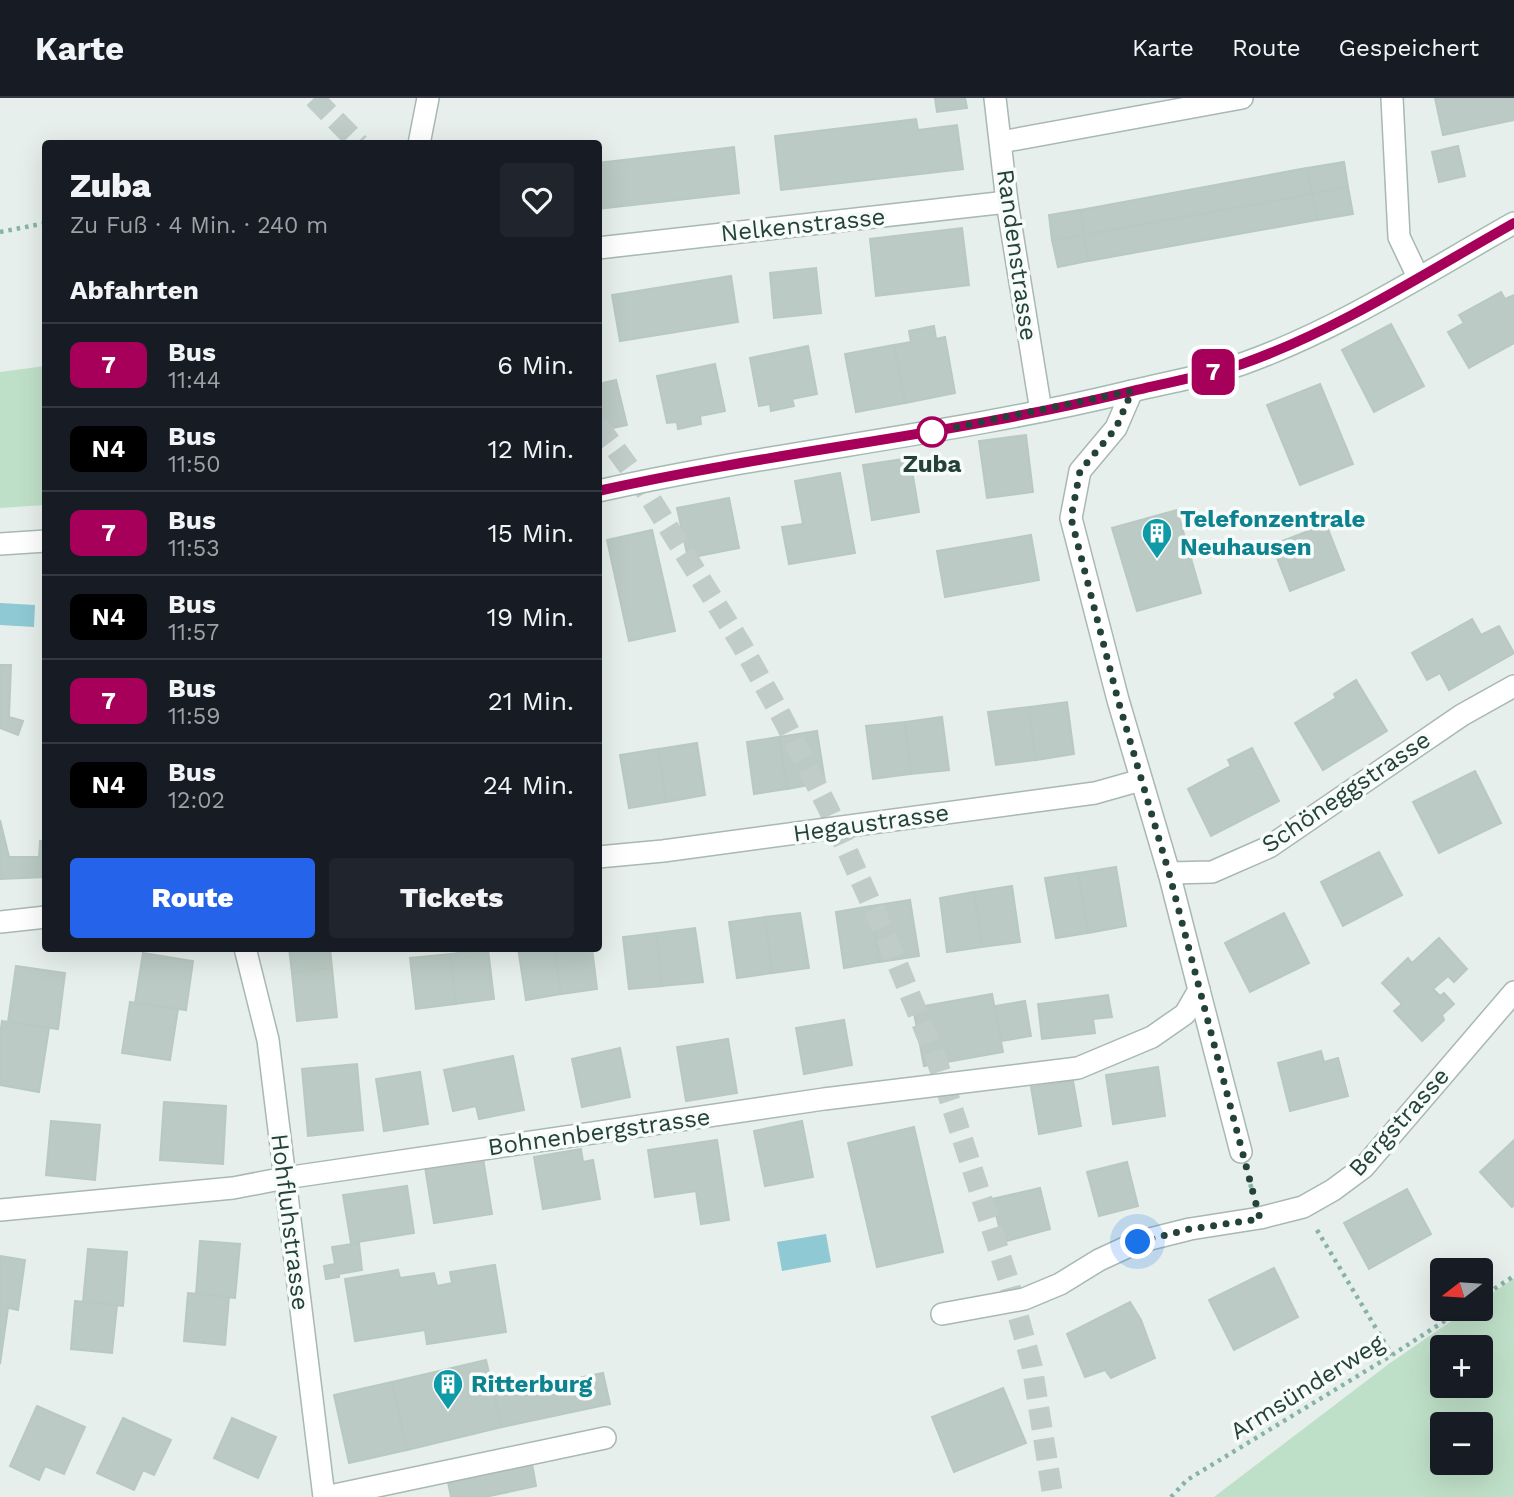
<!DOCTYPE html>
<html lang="de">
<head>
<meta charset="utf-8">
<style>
  :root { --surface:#171b24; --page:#20242c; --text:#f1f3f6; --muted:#9ea1a6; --line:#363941; --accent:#2563eb }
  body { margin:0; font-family:"Work Sans",sans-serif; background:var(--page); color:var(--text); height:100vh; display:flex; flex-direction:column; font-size:26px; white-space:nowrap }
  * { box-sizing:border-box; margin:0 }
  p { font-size:23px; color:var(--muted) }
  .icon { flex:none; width:38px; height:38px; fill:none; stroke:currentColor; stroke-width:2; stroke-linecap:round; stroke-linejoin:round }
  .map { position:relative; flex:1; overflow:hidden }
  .details { position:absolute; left:42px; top:42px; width:560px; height:812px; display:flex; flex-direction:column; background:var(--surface); border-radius:7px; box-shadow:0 7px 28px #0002 }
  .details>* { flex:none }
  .badge { padding:0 14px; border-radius:10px; font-size:24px; line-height:46px }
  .needle { width:46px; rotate:253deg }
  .tools { position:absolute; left:1430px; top:1160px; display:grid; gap:14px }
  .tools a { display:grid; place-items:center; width:63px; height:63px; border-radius:7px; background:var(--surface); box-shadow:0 7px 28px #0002; font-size:35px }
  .you { position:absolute; width:35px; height:35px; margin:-18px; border:5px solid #fff; border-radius:50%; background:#1a73e8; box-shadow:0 0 0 10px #1a73e833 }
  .map>.badge { position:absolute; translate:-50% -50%; box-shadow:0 0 0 4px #fff }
  h2 { padding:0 28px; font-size:26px; line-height:63px }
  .round { display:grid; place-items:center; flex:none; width:74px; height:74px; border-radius:7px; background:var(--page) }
  .summary { display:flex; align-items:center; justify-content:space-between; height:119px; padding:0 28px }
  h1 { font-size:33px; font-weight:800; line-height:52px }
  .action { display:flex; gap:14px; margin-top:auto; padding:14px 28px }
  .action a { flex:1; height:80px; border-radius:7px; background:var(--accent); color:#fff; font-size:28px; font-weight:800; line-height:80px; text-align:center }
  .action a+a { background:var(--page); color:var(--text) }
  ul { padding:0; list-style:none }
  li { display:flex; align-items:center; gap:21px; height:84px; padding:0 28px; border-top:2px solid var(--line) }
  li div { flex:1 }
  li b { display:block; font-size:26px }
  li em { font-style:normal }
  li .badge { min-width:77px; font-weight:700; text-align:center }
  header { display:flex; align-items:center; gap:42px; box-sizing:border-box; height:98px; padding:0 35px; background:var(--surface); border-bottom:2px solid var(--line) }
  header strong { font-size:33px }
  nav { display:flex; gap:38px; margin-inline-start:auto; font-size:24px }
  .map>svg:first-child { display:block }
  .green { fill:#bfe0c8; fill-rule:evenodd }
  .water { fill:#8ec9d4 }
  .building { fill:#bbcac4; stroke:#b8c9c2; stroke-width:2 }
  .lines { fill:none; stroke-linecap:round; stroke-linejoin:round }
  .highway-tunnel { stroke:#bfccc8; stroke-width:21; stroke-dasharray:21 10; stroke-linecap:butt }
  .street-casing { stroke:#a8b8b2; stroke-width:24 }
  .secondary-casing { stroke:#a4bbb3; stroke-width:24 }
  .path { stroke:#86b3a5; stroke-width:4.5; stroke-dasharray:3.5 5; stroke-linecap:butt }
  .street { stroke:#fff; stroke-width:21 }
  .secondary { stroke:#fff; stroke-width:21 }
  .line-casing { stroke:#fff; stroke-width:16 }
  .line { stroke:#a6005a; stroke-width:10 }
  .walk { stroke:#24423a; stroke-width:7; stroke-dasharray:0 12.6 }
  .stop-dot { fill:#fff; stroke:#a6005a; stroke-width:3.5 }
  .labels { text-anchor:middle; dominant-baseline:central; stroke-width:7; stroke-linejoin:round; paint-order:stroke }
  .street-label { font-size:24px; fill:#24423a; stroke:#f7fbf9 }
  .stop-label { font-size:24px; font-weight:bold; fill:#24423a; stroke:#f7fbf9 }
  .culture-label { font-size:24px; font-weight:bold; fill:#0d838f; stroke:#f7fbf9; text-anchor:start }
</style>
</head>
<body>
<header>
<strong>Karte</strong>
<nav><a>Karte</a><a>Route</a><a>Gespeichert</a></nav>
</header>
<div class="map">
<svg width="1514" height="1399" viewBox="0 0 1514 1399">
  <rect width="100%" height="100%" fill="#e6efeb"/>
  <g class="green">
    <path d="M 45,268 L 45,407 L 0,410 L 0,274 Z"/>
    <path d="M 1514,1180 L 1514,1399 L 1214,1399 L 1390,1265 L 1469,1211 L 1480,1211 L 1481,1203 ZM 1442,1250 L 1480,1250 L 1480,1288 L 1442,1288 ZM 1442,1326 L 1480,1326 L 1480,1365 L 1442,1365 Z"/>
  </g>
  <g class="water">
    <path d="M 0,505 L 35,507 L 34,529 L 0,527 Z"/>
    <path d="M 826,1136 L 831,1164 L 782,1173 L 777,1144 Z"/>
  </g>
  <g class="building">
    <path d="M 935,0 L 965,0 L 967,10 L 937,14 Z"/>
    <path d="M 1435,0 L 1514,0 L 1514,22 L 1443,37 Z"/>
    <path d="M 916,21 L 918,32 L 957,27 L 963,71 L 781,92 L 775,38 Z"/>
    <path d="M 1458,48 L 1465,78 L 1439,84 L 1432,54 Z"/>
    <path d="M 734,49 L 739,95 L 598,111 L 598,65 Z"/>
    <path d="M 1344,64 L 1348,89 L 1312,96 L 1307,70 Z"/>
    <path d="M 1307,70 L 1312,96 L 1084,137 L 1080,112 Z"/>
    <path d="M 1348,89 L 1353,116 L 1317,122 L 1312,96 Z"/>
    <path d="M 1312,96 L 1317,122 L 1088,163 L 1084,137 Z"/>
    <path d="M 1080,112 L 1084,137 L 1052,142 L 1049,117 Z"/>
    <path d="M 962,130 L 969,187 L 876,198 L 870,141 Z"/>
    <path d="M 1084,137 L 1088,163 L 1058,169 L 1052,142 Z"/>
    <path d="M 816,170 L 821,215 L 774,220 L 770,175 Z"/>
    <path d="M 731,178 L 738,224 L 620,243 L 612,197 Z"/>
    <path d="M 1501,194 L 1505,201 L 1514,197 L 1514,245 L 1469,270 L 1448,234 L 1464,225 L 1459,217 Z"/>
    <path d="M 1391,226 L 1424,288 L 1374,314 L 1342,252 Z"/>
    <path d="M 934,228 L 936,241 L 945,239 L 955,295 L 905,305 L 894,247 L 911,244 L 909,233 Z"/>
    <path d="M 894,247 L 905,305 L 856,314 L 845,256 Z"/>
    <path d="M 808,248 L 817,296 L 792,301 L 794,308 L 771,313 L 770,306 L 759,308 L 750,260 Z"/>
    <path d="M 715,266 L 725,313 L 700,318 L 701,326 L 678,331 L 677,324 L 667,325 L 657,278 Z"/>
    <path d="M 616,282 L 627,327 L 598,333 L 598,286 Z"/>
    <path d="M 1320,286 L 1353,366 L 1300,387 L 1267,307 Z"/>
    <path d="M 1026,337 L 1033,394 L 987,400 L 979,343 Z"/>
    <path d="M 910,360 L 919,414 L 872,422 L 863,367 Z"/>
    <path d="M 840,375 L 855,455 L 789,466 L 782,429 L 803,426 L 795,383 Z"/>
    <path d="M 729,400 L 739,450 L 688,460 L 677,410 Z"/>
    <path d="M 1177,412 L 1201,495 L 1137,513 L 1112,430 Z"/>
    <path d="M 1326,426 L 1344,472 L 1290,493 L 1272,447 Z"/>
    <path d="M 652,432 L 675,533 L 629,543 L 607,442 Z"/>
    <path d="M 1031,437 L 1039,482 L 945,499 L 937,453 Z"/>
    <path d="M 1472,521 L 1481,537 L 1499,528 L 1514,555 L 1449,592 L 1440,575 L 1427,582 L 1412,555 Z"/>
    <path d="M 0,567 L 11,567 L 9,619 L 23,623 L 18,637 L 0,630 Z"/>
    <path d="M 1356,582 L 1387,633 L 1323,672 L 1295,625 L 1336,600 L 1334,596 Z"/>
    <path d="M 1067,604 L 1074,656 L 1036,662 L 1029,609 Z"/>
    <path d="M 1029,609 L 1036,662 L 996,667 L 988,614 Z"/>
    <path d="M 942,619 L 949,672 L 911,676 L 905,624 Z"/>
    <path d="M 905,624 L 911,676 L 873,681 L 866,628 Z"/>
    <path d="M 817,633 L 825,684 L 787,691 L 779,639 Z"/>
    <path d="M 779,639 L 787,691 L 754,696 L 747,644 Z"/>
    <path d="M 697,645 L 705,697 L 666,704 L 658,651 Z"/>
    <path d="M 1252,650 L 1279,703 L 1211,738 L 1188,691 L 1231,668 L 1228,662 Z"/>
    <path d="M 658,651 L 666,704 L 629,710 L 620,657 Z"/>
    <path d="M 1475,673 L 1501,725 L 1439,755 L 1413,704 Z"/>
    <path d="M 0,722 L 9,759 L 39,759 L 40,743 L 46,743 L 46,779 L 0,781 Z"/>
    <path d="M 1379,754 L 1402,797 L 1343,828 L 1321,784 Z"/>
    <path d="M 1116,769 L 1126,828 L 1088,835 L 1078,775 Z"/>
    <path d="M 1078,775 L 1088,835 L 1056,840 L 1045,780 Z"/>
    <path d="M 1012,788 L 1020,844 L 982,849 L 974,794 Z"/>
    <path d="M 974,794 L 982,849 L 947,854 L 940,800 Z"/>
    <path d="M 910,802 L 919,858 L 879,864 L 871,808 Z"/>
    <path d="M 871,808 L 879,864 L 844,870 L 836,814 Z"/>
    <path d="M 800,815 L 809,870 L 772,875 L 765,819 Z"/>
    <path d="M 1284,815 L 1309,865 L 1250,894 L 1225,845 Z"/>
    <path d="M 765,819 L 772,875 L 737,880 L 729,824 Z"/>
    <path d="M 695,830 L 703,884 L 662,888 L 656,835 Z"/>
    <path d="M 656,835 L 662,888 L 629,891 L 623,839 Z"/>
    <path d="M 1439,840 L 1467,871 L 1454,884 L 1448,878 L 1433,891 L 1440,898 L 1444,895 L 1454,906 L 1442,917 L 1444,922 L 1422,943 L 1394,913 L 1402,906 L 1382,885 L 1408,860 L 1412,865 Z"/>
    <path d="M 289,850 L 330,850 L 332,870 L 292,875 Z"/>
    <path d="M 518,850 L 554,850 L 561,896 L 526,902 Z"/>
    <path d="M 554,850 L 592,850 L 597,891 L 561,896 Z"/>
    <path d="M 488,851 L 494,901 L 456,906 L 450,856 Z"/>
    <path d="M 143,855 L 193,863 L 186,912 L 135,905 Z"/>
    <path d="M 450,856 L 456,906 L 416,911 L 410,860 Z"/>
    <path d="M 16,868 L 65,875 L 58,931 L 8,924 Z"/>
    <path d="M 332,870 L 337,919 L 297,923 L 292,875 Z"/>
    <path d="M 992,896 L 1003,954 L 924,968 L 913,910 Z"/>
    <path d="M 1108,897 L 1112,919 L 1093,921 L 1095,935 L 1042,941 L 1038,906 Z"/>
    <path d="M 1025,903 L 1031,938 L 1001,943 L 995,908 Z"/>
    <path d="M 130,904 L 178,911 L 170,962 L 122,955 Z"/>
    <path d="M 844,922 L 852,967 L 804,976 L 796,930 Z"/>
    <path d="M 2,923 L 49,930 L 39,994 L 0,987 L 0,937 Z"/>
    <path d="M 728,941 L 737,995 L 686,1003 L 677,949 Z"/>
    <path d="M 620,950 L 630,999 L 582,1009 L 572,961 Z"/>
    <path d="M 1321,953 L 1324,964 L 1338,960 L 1348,998 L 1290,1013 L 1278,965 Z"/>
    <path d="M 513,958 L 524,1012 L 479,1021 L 476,1008 L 453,1013 L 444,972 Z"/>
    <path d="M 357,966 L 363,1032 L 308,1038 L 302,971 Z"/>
    <path d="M 1158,969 L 1165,1018 L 1113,1026 L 1106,977 Z"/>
    <path d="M 420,974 L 428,1026 L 384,1033 L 376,981 Z"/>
    <path d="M 1073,983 L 1081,1028 L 1039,1036 L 1031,989 Z"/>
    <path d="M 164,1004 L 226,1008 L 223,1066 L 160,1062 Z"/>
    <path d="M 51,1023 L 100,1027 L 95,1082 L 46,1077 Z"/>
    <path d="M 802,1023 L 813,1079 L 765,1088 L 754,1033 Z"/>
    <path d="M 914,1029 L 943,1154 L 877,1169 L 848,1045 Z"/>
    <path d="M 717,1042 L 729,1122 L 701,1126 L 696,1093 L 655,1099 L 648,1052 Z"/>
    <path d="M 1514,1042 L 1514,1107 L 1512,1109 L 1480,1074 Z"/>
    <path d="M 581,1051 L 583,1064 L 593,1062 L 600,1101 L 543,1111 L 534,1059 Z"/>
    <path d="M 483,1060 L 492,1116 L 434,1125 L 425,1069 Z"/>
    <path d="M 1127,1064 L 1138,1108 L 1099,1118 L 1087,1074 Z"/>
    <path d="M 407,1088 L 414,1135 L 351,1145 L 343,1097 Z"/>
    <path d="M 1040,1090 L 1050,1131 L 1003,1144 L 992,1101 Z"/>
    <path d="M 1407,1091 L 1431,1136 L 1369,1171 L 1344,1125 Z"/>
    <path d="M 200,1143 L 240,1146 L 235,1200 L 196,1196 Z"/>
    <path d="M 359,1145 L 362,1172 L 339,1176 L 339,1179 L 326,1181 L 324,1168 L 335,1166 L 332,1149 Z"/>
    <path d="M 88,1151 L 127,1154 L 123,1208 L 83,1204 Z"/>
    <path d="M 0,1158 L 25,1162 L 18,1212 L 0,1208 Z"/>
    <path d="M 495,1167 L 506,1234 L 427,1246 L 425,1232 L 355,1243 L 345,1181 L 398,1172 L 400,1180 L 434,1175 L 437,1188 L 452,1185 L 450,1174 Z"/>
    <path d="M 1274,1170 L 1298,1219 L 1234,1252 L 1209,1202 Z"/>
    <path d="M 188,1195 L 229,1199 L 225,1247 L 184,1243 Z"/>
    <path d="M 75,1203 L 117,1207 L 112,1255 L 71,1251 Z"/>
    <path d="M 1130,1204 L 1141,1222 L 1155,1260 L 1111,1280 L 1105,1272 L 1085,1279 L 1067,1236 Z"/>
    <path d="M 0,1208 L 8,1210 L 0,1266 Z"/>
    <path d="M 486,1262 L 502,1329 L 407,1352 L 392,1284 Z"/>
    <path d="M 603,1275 L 610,1306 L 502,1329 L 494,1297 Z"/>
    <path d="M 392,1284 L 407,1352 L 349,1365 L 334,1297 Z"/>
    <path d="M 1003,1290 L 1026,1345 L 954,1374 L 932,1319 Z"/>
    <path d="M 37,1308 L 85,1329 L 64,1376 L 45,1368 L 39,1382 L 10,1368 Z"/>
    <path d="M 123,1320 L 171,1342 L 154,1377 L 143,1372 L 134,1392 L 97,1375 Z"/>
    <path d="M 232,1320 L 276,1339 L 258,1380 L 214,1360 Z"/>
    <path d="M 532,1366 L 536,1388 L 485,1399 L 451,1399 L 448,1384 Z"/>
  </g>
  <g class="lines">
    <g class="highway-tunnel">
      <path d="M 314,0 L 359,46"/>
      <path d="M 598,327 L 642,387 L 741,546 L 783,621 L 828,710 L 888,843 L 936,960 L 1008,1181 L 1032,1268 L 1053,1399"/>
    </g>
    <g class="street-casing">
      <g id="street">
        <path d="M 995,0 L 1007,104 L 1041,313"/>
        <path d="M 1392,0 L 1399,139 L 1418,179"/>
        <path d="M 1001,44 L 1242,0"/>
        <path d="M 419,46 L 428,0"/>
        <path d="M 598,150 L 1007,104"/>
        <path d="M 598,759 L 663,753 L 1095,695 L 1141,682"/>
        <path d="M 1169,775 L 1212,774 L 1269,749 L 1462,617 L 1514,588"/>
        <path d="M 0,824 L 46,819"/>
        <path d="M 245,850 L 268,942 L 324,1399"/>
        <path d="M 1199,892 L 1241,1054"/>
        <path d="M 0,1112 L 233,1090 L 285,1080 L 824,1001 L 1078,970 L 1152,939 L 1185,916 L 1199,892 L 1169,775 L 1118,602 L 1071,420 L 1080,373 L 1116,330 L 1132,293"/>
        <path d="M 942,1216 L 1024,1201 L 1060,1186 L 1099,1162 L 1138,1144 L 1190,1131 L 1260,1120 L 1303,1109 L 1333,1092 L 1364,1069 L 1514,894"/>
        <path d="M 325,1399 L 605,1340"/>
      </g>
    </g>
    <g class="secondary-casing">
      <g id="secondary">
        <path d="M 598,393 C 772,354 950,337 1124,295 C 1163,285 1203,279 1242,266 C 1338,232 1425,175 1514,125"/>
        <path d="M 0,446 L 46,443"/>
      </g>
    </g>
    <g class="path">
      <path d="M 0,134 L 46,125"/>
      <path d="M 1248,1078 L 1253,1096"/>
      <path d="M 1317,1132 L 1392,1257"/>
      <path d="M 1480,1200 L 1514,1178"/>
      <path d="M 1171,1399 L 1187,1382 L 1392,1257 L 1463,1211"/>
    </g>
    <use href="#street" class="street"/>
    <use href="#secondary" class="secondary"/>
  </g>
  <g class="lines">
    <g class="line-casing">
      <path id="line" d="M 598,393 C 772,354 950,337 1124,295 C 1163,285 1203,279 1242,266 C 1338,232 1425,175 1514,125"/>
    </g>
    <use href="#line" class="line"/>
    <path class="walk" d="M 932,334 L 1132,293 L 1116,330 L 1080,373 L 1071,420 L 1118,602 L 1169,775 L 1260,1121 L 1190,1131 L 1138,1144"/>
  </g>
  <defs>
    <g id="building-pin" transform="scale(1.575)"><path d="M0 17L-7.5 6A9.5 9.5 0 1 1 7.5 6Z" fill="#0f9aa8" stroke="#f7fbf9"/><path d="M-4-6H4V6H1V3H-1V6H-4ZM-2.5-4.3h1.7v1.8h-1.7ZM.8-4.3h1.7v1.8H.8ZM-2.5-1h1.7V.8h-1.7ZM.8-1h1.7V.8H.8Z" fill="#fff"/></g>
  </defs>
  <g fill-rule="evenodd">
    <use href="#building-pin" x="1157" y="435"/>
    <use href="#building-pin" x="448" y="1286"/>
  </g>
  <circle class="stop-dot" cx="932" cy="334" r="14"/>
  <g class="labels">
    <g class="street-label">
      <text transform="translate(803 127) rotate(-6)">Nelkenstrasse</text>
      <text transform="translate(1017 157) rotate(82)">Randenstrasse</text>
      <text transform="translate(1346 694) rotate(-34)">Schöneggstrasse</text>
      <text transform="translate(871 725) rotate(-8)">Hegaustrasse</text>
      <text transform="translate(1399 1024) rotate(-48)">Bergstrasse</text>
      <text transform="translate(599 1034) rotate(-8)">Bohnenbergstrasse</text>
      <text transform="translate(290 1124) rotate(83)">Hohfluhstrasse</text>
      <text transform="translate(1307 1289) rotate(-32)">Armsünderweg</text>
    </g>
    <g class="stop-label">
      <text x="932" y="366">Zuba</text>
    </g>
    <g class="culture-label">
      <text x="1180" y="421">Telefonzentrale<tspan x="1180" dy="28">Neuhausen</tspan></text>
      <text x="471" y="1286">Ritterburg</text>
    </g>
  </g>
</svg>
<div class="tools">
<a><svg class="needle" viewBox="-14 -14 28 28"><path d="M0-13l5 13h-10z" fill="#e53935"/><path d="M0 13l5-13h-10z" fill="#9ea1a6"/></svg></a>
<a>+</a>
<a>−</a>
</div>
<div class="you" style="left:1138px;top:1144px"></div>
<b class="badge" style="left:1213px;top:274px;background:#a6005a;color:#fff">7</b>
<section class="details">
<div class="summary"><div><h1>Zuba</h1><p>Zu Fuß · 4 Min. · 240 m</p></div><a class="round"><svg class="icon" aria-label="heart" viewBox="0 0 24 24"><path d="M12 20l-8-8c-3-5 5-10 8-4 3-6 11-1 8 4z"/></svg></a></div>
<h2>Abfahrten</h2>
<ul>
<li><span class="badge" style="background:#a6005a;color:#fff">7</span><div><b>Bus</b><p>11:44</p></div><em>6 Min.</em></li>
<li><span class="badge" style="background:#000;color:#fff">N4</span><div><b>Bus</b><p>11:50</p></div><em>12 Min.</em></li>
<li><span class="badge" style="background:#a6005a;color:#fff">7</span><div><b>Bus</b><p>11:53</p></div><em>15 Min.</em></li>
<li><span class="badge" style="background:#000;color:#fff">N4</span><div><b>Bus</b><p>11:57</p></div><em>19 Min.</em></li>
<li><span class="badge" style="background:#a6005a;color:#fff">7</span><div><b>Bus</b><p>11:59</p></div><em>21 Min.</em></li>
<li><span class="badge" style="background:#000;color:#fff">N4</span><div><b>Bus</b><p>12:02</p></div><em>24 Min.</em></li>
</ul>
<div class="action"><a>Route</a><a>Tickets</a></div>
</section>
</div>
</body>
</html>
